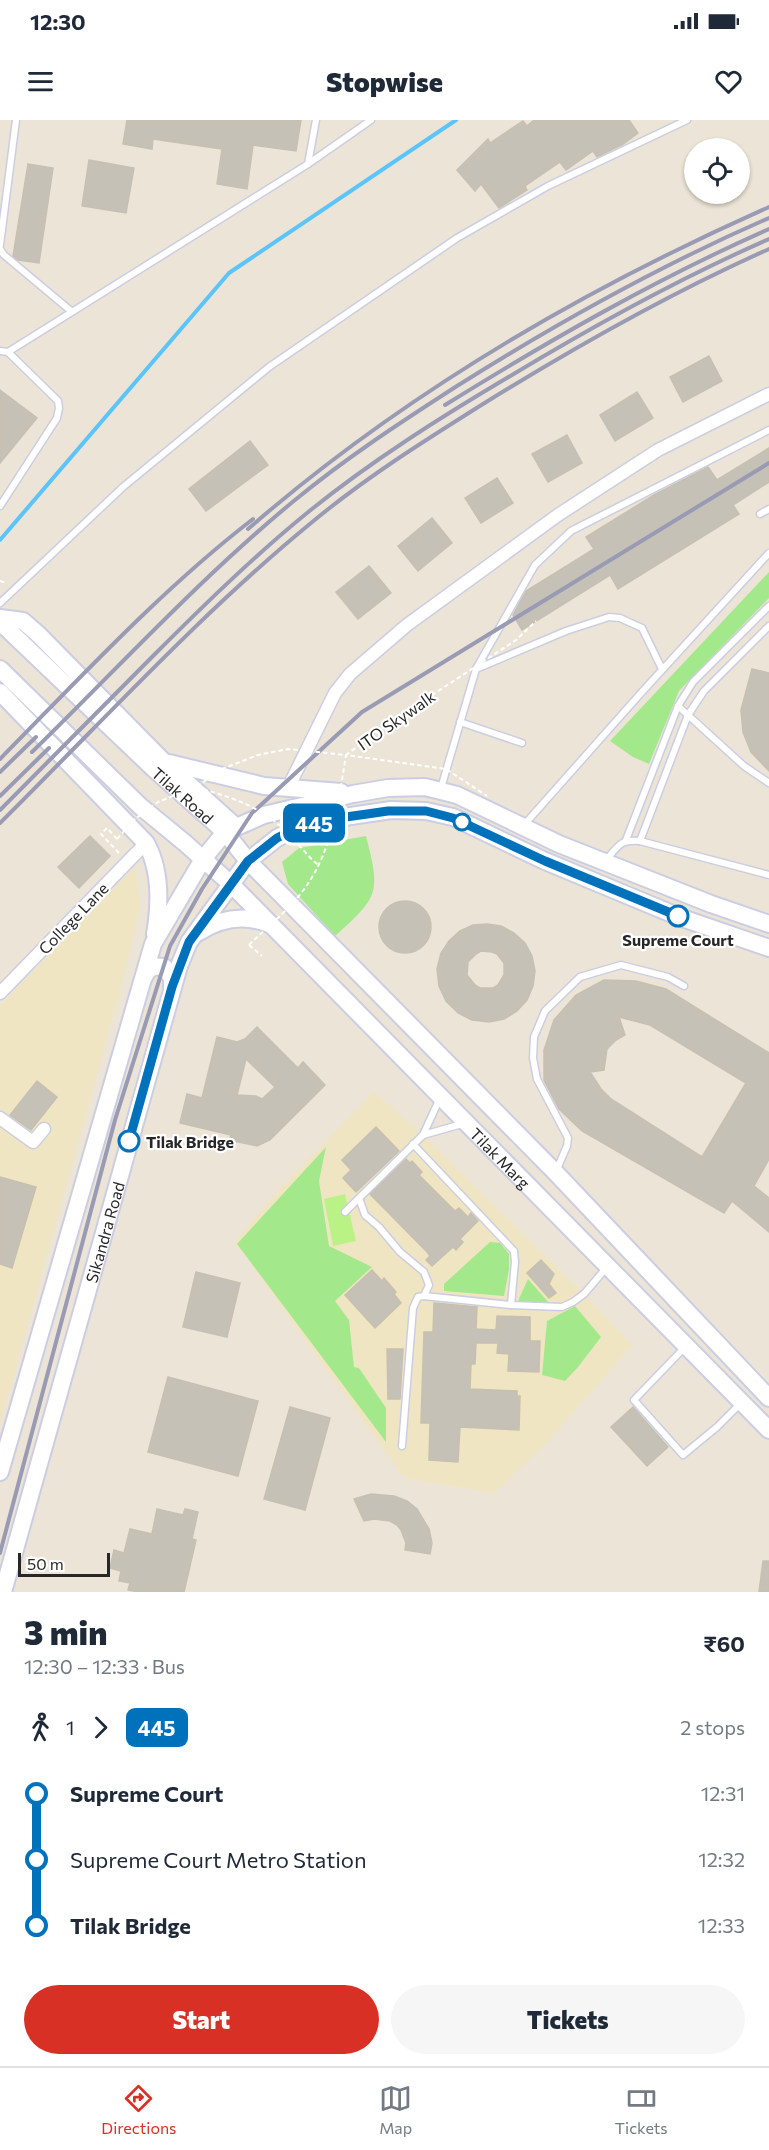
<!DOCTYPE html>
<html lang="en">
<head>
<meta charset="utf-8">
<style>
  :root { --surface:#fff; --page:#f6f6f7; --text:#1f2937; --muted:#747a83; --line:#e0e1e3; --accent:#d93025 }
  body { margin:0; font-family:Commissioner,sans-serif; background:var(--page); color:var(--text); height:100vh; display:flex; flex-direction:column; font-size:22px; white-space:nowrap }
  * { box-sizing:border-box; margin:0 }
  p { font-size:20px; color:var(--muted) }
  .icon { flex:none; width:33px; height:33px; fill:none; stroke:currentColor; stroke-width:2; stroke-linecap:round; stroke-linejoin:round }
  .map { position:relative; height:1472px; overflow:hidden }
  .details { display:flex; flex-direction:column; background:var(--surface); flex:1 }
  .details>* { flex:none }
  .badge { padding:0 12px; border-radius:9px; font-size:21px; line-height:39px }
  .buttons { position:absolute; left:684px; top:18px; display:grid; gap:12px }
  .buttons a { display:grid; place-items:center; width:66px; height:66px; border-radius:50%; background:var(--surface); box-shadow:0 2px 4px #0004; font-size:30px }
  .scale { position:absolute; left:18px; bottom:15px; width:92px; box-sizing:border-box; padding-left:6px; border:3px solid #272727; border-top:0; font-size:16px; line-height:21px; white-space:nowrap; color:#272727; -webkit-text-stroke:4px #fff; paint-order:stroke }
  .map>.badge { position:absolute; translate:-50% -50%; box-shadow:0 0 0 3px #fff }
  .legs { display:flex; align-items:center; gap:9px; height:66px; padding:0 24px; font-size:20px }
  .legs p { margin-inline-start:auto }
  .headline { display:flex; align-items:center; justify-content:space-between; height:102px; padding:0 24px }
  h1 { font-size:33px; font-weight:800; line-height:45px }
  .primary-button { display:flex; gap:12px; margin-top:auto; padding:12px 24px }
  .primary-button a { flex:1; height:69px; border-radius:36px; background:var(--accent); color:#fff; font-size:24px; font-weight:800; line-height:69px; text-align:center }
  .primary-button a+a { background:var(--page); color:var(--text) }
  ul { padding:0 24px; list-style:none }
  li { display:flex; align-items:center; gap:21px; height:66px; font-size:22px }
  li i { display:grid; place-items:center; width:9px; height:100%; margin:0 8px; background:currentColor }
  li i::after { content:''; width:15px; height:15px; margin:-8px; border:4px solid; border-radius:50%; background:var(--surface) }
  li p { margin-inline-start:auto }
  li:first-child i { background:linear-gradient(#0000 50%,currentColor 0) }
  li:last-child i { background:linear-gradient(currentColor 50%,#0000 0) }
  .status { display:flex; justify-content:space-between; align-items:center; height:42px; padding:0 30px; background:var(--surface); direction:ltr }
  .status svg { height:16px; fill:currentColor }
  header { display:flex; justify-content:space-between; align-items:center; height:78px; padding:0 24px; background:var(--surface); font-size:27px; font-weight:800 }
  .menu { display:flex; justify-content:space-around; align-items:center; height:84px; border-top:2px solid var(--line); background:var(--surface); font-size:16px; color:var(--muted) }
  .menu a { display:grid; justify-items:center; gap:3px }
  .menu .active { color:var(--accent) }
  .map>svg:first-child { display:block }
  .education { fill:#f0e5c2 }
  .green { fill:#a3e98b }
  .pitch { fill:#bbf285 }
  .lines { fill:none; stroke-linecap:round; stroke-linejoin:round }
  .stream { stroke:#5bc4fb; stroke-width:4 }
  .building { fill:#c6c1b6; stroke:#c7c0b0; stroke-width:1.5; fill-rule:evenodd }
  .lane-casing { stroke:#cbcee2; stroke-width:9 }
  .street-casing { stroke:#cbcee2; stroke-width:15 }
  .secondary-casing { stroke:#cbcee2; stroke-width:20 }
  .path { stroke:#fff; stroke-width:2; stroke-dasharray:4.5 3; stroke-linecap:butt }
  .lane { stroke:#fff; stroke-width:6 }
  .street { stroke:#fff; stroke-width:12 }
  .secondary { stroke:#fff; stroke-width:16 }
  .rail { stroke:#999ab4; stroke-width:4 }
  .path-bridge { stroke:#fff; stroke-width:2; stroke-dasharray:4.5 3; stroke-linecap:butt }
  .line-1-casing { stroke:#fff; stroke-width:14 }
  .line-1 { stroke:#0072bc; stroke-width:9 }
  .stop-1-dot { fill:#fff; stroke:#0072bc; stroke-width:3 }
  .labels { text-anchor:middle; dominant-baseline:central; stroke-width:4.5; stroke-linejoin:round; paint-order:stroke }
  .street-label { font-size:16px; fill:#272727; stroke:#fff }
  .stop-label { font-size:16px; font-weight:bold; fill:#272727; stroke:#fff }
</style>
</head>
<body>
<div class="status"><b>12:30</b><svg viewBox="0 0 49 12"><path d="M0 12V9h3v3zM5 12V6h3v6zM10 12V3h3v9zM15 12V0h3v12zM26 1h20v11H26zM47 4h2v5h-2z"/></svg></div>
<header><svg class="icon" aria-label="menu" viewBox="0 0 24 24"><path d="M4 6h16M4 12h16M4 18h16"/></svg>Stopwise<svg class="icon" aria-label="heart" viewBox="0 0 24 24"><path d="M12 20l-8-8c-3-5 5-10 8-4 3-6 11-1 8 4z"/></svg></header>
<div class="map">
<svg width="769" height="1472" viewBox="0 0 769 1472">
  <rect width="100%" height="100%" fill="#ece4d6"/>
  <g class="education">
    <path d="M 136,746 L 140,787 L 125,852 L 0,1304 L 0,886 Z"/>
    <path d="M 374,972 L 423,1015 L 584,1174 L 632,1225 L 546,1324 L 494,1373 L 404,1358 L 235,1122 L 277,1071 Z"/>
  </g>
  <g class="green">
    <path d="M 769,452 L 769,478 L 679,571 L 649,644 L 633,637 L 610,621 Z"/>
    <path d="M 366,716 C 381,774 378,777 335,816 L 288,764 L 282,742 L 299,728 Z"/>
    <path d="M 326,1027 L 319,1061 L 329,1126 L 372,1147 L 335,1181 L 349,1200 L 354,1247 L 359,1248 L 386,1288 L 386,1322 L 237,1124 Z"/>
    <path d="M 490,1122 L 500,1123 L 509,1134 L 509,1149 L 504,1176 L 444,1171 L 444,1164 Z"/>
    <path d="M 528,1159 L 549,1183 L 518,1181 Z"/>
    <path d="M 575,1186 L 601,1217 L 578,1247 L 565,1261 L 542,1255 L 547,1201 Z"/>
  </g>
  <path class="pitch" d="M 345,1074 L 356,1121 L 333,1126 L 324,1079 Z"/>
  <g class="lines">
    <path class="stream" d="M 0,420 L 229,153 L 456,0"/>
  </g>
  <g class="building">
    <path d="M 127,0 L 301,0 L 296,31 L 253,25 L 247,69 L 217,64 L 222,29 L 153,19 L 152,29 L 123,24 Z"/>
    <path d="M 534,0 L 629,0 L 638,13 L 623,24 L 597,37 L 593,31 L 566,50 L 560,42 L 525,66 L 527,70 L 499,88 L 481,64 L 475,71 L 457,50 L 488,19 L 490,23 L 523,1 L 527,6 Z"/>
    <path d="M 89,40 L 134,48 L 126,93 L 82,86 Z"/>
    <path d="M 28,44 L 53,48 L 39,143 L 18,140 L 13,136 Z"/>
    <path d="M 709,236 L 722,261 L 683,282 L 670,257 Z"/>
    <path d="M 0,270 L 37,298 L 0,343 Z"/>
    <path d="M 637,272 L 653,298 L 615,321 L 600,295 Z"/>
    <path d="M 567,315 L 582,343 L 548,362 L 532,334 Z"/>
    <path d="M 250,321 L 268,345 L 206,391 L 189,369 Z"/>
    <path d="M 769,328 L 769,362 L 733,385 L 739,394 L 618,469 L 610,455 L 522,510 L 513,495 L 526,471 L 594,429 L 586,417 L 654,375 L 708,347 L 717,360 Z"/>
    <path d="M 497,358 L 513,383 L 481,403 L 465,378 Z"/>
    <path d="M 432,398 L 452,423 L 418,451 L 398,426 Z"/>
    <path d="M 369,446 L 391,473 L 358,499 L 336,472 Z"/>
    <path d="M 752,549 L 769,553 L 769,651 L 751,632 L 743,612 L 741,590 Z"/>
    <path d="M 90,716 L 110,736 L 79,768 L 58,747 Z"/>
    <circle cx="405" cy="807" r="26"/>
    <path d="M 487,804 L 501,806 L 514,813 L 525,823 L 532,836 L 535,851 L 533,866 L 527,880 L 517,891 L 504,899 L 489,902 L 472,900 L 458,893 L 446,881 L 439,866 L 437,849 L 441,833 L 449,821 L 460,811 L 473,805 ZM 481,831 L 492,832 L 497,834 L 504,843 L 504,855 L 498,865 L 493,868 L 480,868 L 475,865 L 467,855 L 468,842 L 476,834 Z"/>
    <path d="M 604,860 L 636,861 L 666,869 L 769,933 L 769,1039 L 754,1066 L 769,1078 L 769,1112 L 732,1081 L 724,1093 L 582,1011 L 559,989 L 544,960 L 544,930 L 554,900 L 576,875 ZM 619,897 L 650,905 L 746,963 L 702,1037 L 611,979 L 601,969 L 590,952 L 604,950 L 607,929 L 616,920 L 625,915 Z"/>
    <path d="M 257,907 L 298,948 L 303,942 L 325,965 L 270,1020 L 257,1026 L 229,1020 L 231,1015 L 180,1003 L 187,974 L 202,978 L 217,917 L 237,922 L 245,919 ZM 246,939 L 275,967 L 262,979 L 256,976 L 237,975 Z"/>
    <path d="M 37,961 L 57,977 L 31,1010 L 10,995 Z"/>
    <path d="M 376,1007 L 399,1031 L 356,1072 L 343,1058 L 351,1050 L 342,1040 Z"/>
    <path d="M 406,1039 L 410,1043 L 412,1041 L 422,1052 L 419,1055 L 455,1091 L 459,1088 L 468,1097 L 471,1093 L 478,1101 L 460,1119 L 463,1122 L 456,1130 L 453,1127 L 432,1146 L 426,1140 L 430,1136 L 427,1132 L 370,1074 Z"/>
    <path d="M 0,1057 L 36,1067 L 12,1148 L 0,1144 Z"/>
    <path d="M 541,1140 L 554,1154 L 549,1164 L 556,1173 L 549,1178 L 527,1153 Z"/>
    <path d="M 372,1150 L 382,1161 L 384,1158 L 396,1172 L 394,1174 L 401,1183 L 375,1208 L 345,1175 Z"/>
    <path d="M 196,1152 L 240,1163 L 227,1217 L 183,1207 Z"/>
    <path d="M 434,1183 L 477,1187 L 476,1209 L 496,1210 L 497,1196 L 530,1197 L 530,1221 L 540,1221 L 539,1252 L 508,1251 L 509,1234 L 497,1233 L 498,1223 L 476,1223 L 475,1244 L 471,1244 L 470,1269 L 517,1271 L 517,1276 L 520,1276 L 519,1310 L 460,1307 L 458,1342 L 429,1340 L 430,1303 L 421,1303 L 424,1212 L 433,1212 Z"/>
    <path d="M 387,1229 L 403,1229 L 400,1279 L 388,1279 Z"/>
    <path d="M 168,1257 L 258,1281 L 238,1356 L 148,1332 Z"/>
    <path d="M 290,1287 L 330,1298 L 305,1390 L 264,1379 Z"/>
    <path d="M 633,1287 L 668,1327 L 647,1346 L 611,1307 Z"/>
    <path d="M 371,1374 L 394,1376 L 407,1381 L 417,1389 L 429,1409 L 432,1423 L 430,1434 L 405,1430 L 406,1423 L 401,1410 L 397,1405 L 390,1401 L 374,1399 L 364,1401 L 354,1379 Z"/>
    <path d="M 157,1389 L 183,1395 L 185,1389 L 198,1392 L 192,1419 L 196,1420 L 184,1472 L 139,1472 L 128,1470 L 130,1463 L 119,1461 L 121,1451 L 110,1448 L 114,1430 L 124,1433 L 130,1409 L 152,1414 Z"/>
    <path d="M 763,1441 L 769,1441 L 769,1472 L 759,1472 Z"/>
  </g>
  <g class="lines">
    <g class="lane-casing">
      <g id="lane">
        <path d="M 308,44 L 316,0"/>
        <path d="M 0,125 L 16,0"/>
        <path d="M 0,129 L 4,135 L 71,191"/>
        <path d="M 0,231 L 8,232 L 58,281 L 59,288 L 57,298 L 0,386"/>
        <path d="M 8,232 L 308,44 L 371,0"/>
        <path d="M 760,394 L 769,389"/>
        <path d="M 0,483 L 123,367 L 269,247 L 457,118 L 548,66 L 687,0"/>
        <path d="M 476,549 L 566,511 L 609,497 L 620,498 L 642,508 L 662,549"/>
        <path d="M 678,586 L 744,646 L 769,663"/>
        <path d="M 460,602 L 522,623"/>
        <path d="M 441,668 L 476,549 L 535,445 L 571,411 L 769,310"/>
        <path d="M 524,705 L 641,573 L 769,433"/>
        <path d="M 626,720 L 678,586 L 693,562 L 769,486"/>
        <path d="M 640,721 L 688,595 L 704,571 L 769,506"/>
        <path d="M 607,739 C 619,725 621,719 640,721 L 769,755"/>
        <path d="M 440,978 L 423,1015 L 462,1004"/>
        <path d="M 413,1024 L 514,1131 L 515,1142 L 511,1185"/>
        <path d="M 557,1049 L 567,1026 L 568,1018 L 537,959 L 533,938 L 534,917 L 545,891 L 580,857 L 621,845 L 668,857 L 684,866"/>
        <path d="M 359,1078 L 365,1095 L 379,1107 L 400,1132 L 424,1152 L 429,1165 L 424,1176"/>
        <path d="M 345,1092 L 423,1015"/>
        <path d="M 686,1226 L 634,1280 L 683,1335 L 717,1307 L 741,1283"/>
        <path d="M 402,1326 L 413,1188 L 418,1177 L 424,1176 L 511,1185 L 562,1187 L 573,1182 L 584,1174 L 607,1147"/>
      </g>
    </g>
    <g class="street-casing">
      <g id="street">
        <path d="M 288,668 L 335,573 L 350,554 L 407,505 L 558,395 L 658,330 L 769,274"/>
        <path d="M 0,873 L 146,723"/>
        <path d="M 0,998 L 33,1022 L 44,1009"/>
      </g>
    </g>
    <g class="secondary-casing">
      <g id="secondary">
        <path d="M 0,498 L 23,501 L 39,515 L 163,641 L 236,707"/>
        <path id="s1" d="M 0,502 L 153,648 L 225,712 L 248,741 L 555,1052 L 769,1278"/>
        <path id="s2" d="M 0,549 L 140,686 L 185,723 L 232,765 L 769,1310"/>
        <path d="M 0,572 L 146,723 C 161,750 160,785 155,814"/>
        <path d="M 169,643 L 264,666 L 341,672"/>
        <path d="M 199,812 C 221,798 244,794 269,804"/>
        <path d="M 144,857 C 148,848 154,845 164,847 L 172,858 L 172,866"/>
        <path d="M 0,1352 L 153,824 L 203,739 L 225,712 L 264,695 L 353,674 L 388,668 L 425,667 L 457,675 L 559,724 L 711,784 L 769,804"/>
        <path id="s3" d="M 3,1472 L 179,846 L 189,822 L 248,741 L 277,718 L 299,707 L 331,699 L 391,690 L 426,691 L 453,697 L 545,741 L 682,798 L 769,828"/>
      </g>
    </g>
    <g class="path">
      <path d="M 0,461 L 6,463"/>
      <path d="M 117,719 L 107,708 L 101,714 L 120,734"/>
      <path d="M 249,825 L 262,836"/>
    </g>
    <use href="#lane" class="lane"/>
    <use href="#street" class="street"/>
    <use href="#secondary" class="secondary"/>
    <g class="rail">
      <path d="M 445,285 C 550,220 656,159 769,109"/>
      <path d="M 248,409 C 402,275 582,170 769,87"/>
      <path d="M 32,632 C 118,548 201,457 295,380 C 346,338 401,302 457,266 C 557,203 661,145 769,98"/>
      <path d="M 0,639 C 81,557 161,470 253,399"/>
      <path d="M 0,652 L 36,617"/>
      <path d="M 0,676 L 49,628"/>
      <path d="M 0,690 C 51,638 103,587 154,535 C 203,486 253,437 307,393 C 371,341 441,297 512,255 C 595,205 680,158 769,119"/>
      <path d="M 0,703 C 102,602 200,494 311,403 C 365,358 424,321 483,284 C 575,227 670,173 769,129"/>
      <path d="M 0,1433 L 115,1000 L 170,826 L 202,769 L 252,693 L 362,592 L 769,343"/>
    </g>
    <g class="path-bridge">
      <path d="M 196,667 C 226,676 255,684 279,705 C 294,717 304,733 318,745"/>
      <path d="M 117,719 L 135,699 L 158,682 L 196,667 L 222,649 L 258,635 L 288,629 L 346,635 L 388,604 L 516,520 L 536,501"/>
      <path d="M 249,825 C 265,809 284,794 298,777 C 332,737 338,684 346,635 L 446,649 L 487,676"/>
    </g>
  </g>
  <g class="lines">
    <g class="line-1-casing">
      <path id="line-1" d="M 129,1021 L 172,867 L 189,822 L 248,741 L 277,718 L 299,707 L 332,699 L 388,691 L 426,691 L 453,698 L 545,741 L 678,796"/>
    </g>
    <use href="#line-1" class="line-1"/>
  </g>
  <g class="stop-1-dot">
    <circle cx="462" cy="702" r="8"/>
    <circle cx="678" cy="796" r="10"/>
    <circle cx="129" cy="1021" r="10"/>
  </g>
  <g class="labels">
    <g class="street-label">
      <text transform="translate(396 600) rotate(-35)">ITO Skywalk</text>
      <text stroke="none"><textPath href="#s1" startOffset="252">Tilak Road</textPath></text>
      <text transform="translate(73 798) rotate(-46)">College Lane</text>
      <text stroke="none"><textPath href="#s2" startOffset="700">Tilak Marg</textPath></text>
      <text stroke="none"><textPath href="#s3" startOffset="374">Sikandra Road</textPath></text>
    </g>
    <g class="stop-label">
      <text x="678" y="819">Supreme Court</text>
      <text x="146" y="1021" text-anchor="start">Tilak Bridge</text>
    </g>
  </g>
</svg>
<div class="buttons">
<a><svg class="icon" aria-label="locate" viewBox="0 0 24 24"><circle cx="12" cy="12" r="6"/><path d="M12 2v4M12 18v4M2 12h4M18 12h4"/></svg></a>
</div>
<div class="scale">50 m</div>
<b class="badge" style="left:314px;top:703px;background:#0072bc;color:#fff">445</b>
</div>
<section class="details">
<div class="headline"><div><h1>3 min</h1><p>12:30 – 12:33 · Bus</p></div><b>₹60</b></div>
<div class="legs"><svg class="icon" aria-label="walk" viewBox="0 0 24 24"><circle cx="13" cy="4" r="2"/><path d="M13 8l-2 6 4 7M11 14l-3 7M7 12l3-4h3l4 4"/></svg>1<svg class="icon" aria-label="forward" viewBox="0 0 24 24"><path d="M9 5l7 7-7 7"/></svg><b class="badge" style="background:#0072bc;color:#fff">445</b><p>2 stops</p></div>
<ul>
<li><i style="color:#0072bc"></i><b>Supreme Court</b><p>12:31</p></li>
<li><i style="color:#0072bc"></i><span>Supreme Court Metro Station</span><p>12:32</p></li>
<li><i style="color:#0072bc"></i><b>Tilak Bridge</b><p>12:33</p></li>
</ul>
<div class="primary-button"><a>Start</a><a>Tickets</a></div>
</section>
<nav class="menu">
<a class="active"><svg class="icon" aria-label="directions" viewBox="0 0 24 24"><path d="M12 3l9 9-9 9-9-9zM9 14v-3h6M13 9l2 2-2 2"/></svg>Directions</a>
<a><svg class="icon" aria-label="map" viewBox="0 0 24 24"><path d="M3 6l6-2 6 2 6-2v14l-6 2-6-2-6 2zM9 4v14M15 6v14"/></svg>Map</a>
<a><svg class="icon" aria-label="tickets" viewBox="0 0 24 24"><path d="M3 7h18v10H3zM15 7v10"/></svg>Tickets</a>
</nav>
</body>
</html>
